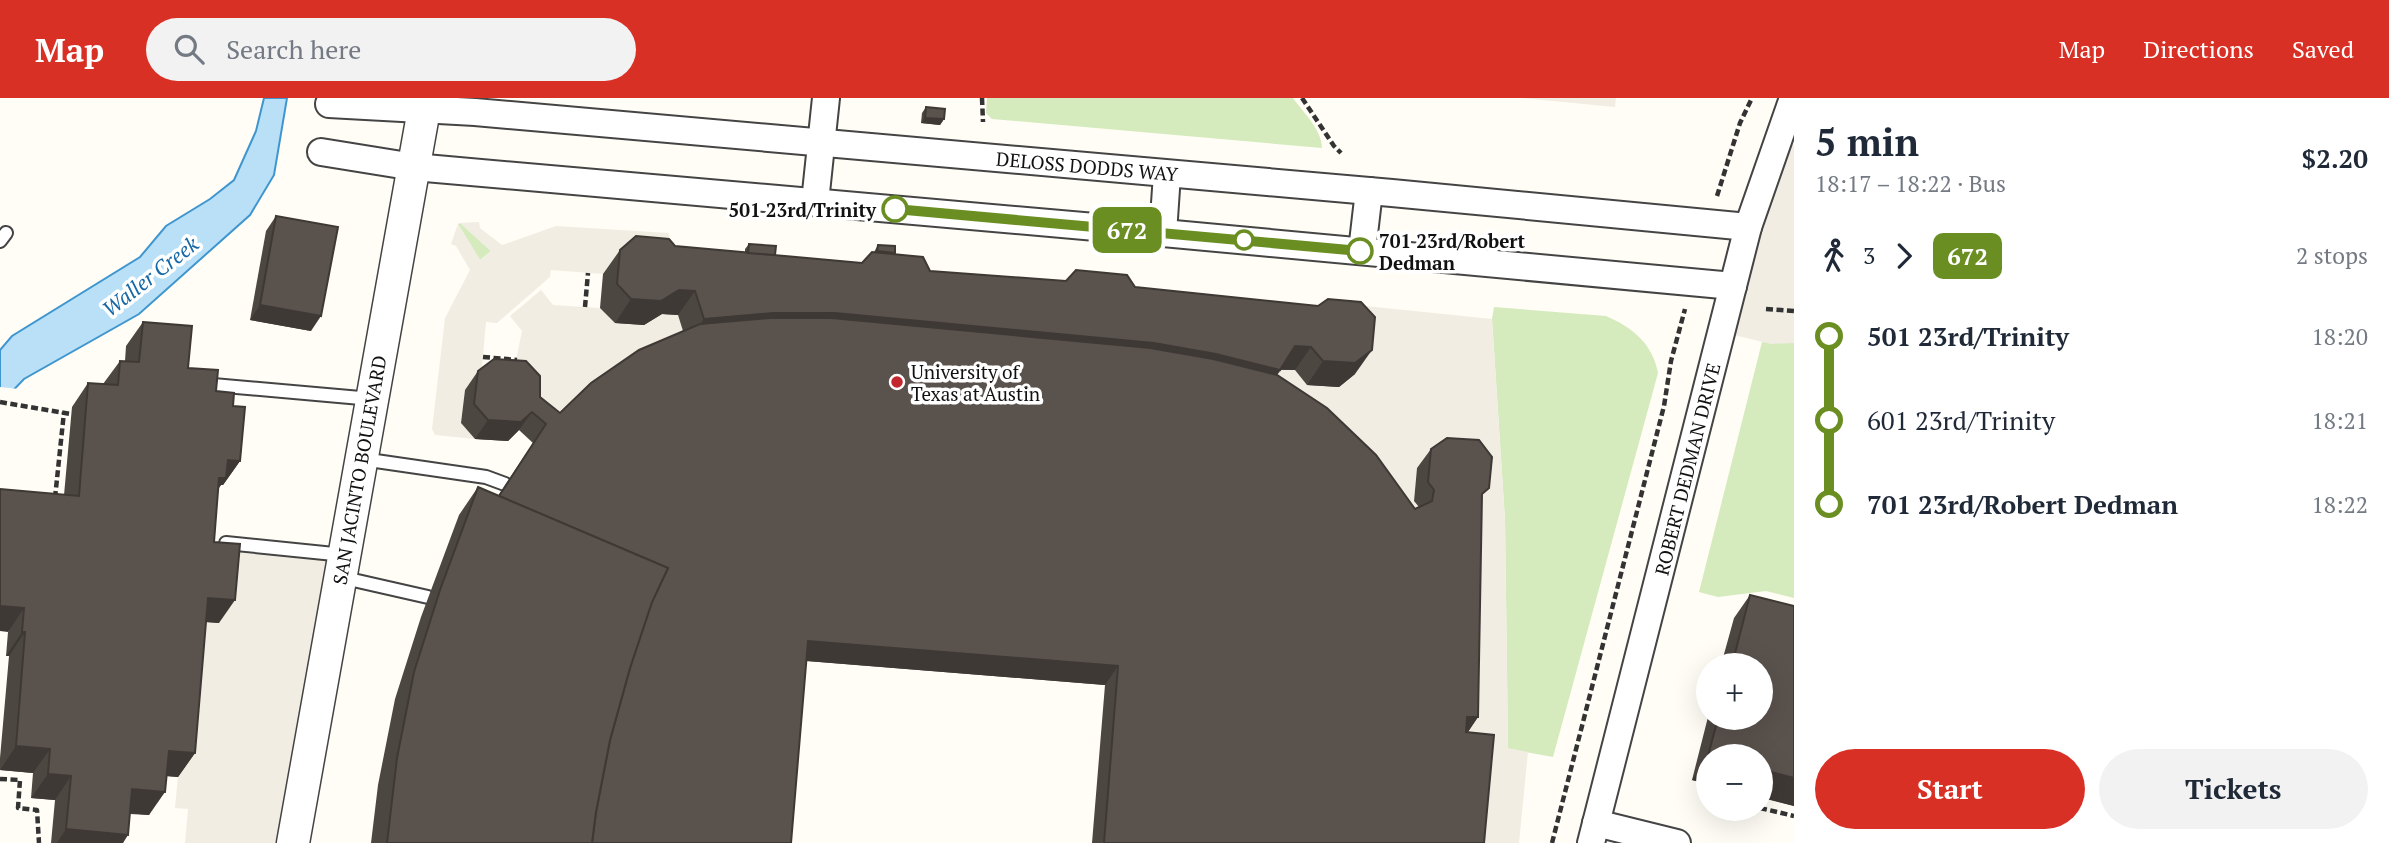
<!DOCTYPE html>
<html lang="en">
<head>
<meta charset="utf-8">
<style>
  :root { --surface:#fff; --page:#f2f2f3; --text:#1f2937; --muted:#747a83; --accent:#d93025 }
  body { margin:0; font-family:"PT Serif",serif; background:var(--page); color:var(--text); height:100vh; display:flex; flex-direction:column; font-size:26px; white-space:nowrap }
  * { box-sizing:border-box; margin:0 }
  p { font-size:23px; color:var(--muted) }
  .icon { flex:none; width:38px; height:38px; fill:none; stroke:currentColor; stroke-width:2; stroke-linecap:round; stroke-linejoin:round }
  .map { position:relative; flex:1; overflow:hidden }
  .side { display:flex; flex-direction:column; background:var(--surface); width:595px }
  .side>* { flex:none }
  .badge { padding:0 14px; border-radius:10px; font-size:24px; line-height:46px }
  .tools { position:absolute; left:1696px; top:555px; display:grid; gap:14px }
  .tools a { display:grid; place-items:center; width:77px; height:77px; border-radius:50%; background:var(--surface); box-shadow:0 7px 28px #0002; font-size:35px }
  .map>.badge { position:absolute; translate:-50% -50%; box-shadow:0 0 0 4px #fff }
  .legs { display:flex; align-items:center; gap:10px; height:77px; padding:0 21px; font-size:23px }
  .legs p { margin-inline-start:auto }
  .headline { display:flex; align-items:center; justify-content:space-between; height:119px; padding:0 21px }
  h1 { font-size:38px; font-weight:800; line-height:52px }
  .cta { display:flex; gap:14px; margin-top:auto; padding:14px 21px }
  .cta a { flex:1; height:80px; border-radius:42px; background:var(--accent); color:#fff; font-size:28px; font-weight:800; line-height:80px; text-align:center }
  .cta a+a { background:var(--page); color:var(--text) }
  ul { padding:0 21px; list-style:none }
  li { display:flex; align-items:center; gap:24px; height:84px; font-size:26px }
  li i { display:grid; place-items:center; width:10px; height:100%; margin:0 9px; background:currentColor }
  li i::after { content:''; width:18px; height:18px; margin:-9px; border:5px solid; border-radius:50%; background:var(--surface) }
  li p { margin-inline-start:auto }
  li:first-child i { background:linear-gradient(#0000 50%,currentColor 0) }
  li:last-child i { background:linear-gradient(currentColor 50%,#0000 0) }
  header { display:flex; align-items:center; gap:42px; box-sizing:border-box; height:98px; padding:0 35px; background:var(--accent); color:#fff }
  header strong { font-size:33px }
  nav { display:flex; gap:38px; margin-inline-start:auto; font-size:24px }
  .search { width:490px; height:63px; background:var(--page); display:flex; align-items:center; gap:18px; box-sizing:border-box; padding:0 24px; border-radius:38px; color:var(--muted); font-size:26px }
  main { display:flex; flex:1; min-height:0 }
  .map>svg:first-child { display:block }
  .green { fill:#d5ebbd }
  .plaza { fill:#f1ede2 }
  .water { fill:#b9e0f7; stroke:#3f96cf; stroke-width:2 }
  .pier { fill:#fffdf5 }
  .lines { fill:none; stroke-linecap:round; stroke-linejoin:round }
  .service-casing { stroke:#444; stroke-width:16 }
  .minor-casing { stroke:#444; stroke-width:30 }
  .tertiary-casing { stroke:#444; stroke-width:35 }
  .path { stroke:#333; stroke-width:4.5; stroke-dasharray:7 3.5; stroke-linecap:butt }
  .service { stroke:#fff; stroke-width:12 }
  .minor { stroke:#fff; stroke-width:26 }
  .tertiary { stroke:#fff; stroke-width:32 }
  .wall { fill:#4d4742 }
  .shaded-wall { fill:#3f3936 }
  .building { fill:#5a524d; stroke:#3f3936; stroke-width:2 }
  .line-1-casing { stroke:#fff; stroke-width:16 }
  .line-1 { stroke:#6b8e23; stroke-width:10 }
  .stop-1-dot { fill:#fff; stroke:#6b8e23; stroke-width:3.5 }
  .poi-dot { fill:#c4262e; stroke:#fff; stroke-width:2.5 }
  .labels { text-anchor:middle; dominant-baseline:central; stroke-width:7; stroke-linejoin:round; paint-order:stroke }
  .street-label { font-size:19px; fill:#111; stroke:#fff }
  .stop-label { font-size:19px; font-weight:bold; fill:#111; stroke:#fff; text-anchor:end }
  .poi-label { font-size:19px; fill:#111; stroke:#fff; text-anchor:start }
  .water-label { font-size:21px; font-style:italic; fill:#1768a6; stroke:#fff }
</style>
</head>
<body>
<header>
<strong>Map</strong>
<div class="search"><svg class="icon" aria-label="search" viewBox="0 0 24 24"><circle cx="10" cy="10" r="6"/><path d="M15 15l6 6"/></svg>Search here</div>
<nav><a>Map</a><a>Directions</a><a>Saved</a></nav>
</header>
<main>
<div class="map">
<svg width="1794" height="745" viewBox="0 0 1794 745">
  <rect width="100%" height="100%" fill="#fffdf5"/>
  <g class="green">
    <path d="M 987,0 L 1293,0 C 1303,14 1322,32 1322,50 L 992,21 L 986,15 Z"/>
    <path d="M 460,125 L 491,153 L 480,162 L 458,126 Z"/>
    <path d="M 1494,209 L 1606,218 C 1632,229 1653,246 1658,275 L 1553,659 L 1508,651 L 1505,422 L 1492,221 Z"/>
    <path d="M 1762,244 L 1794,245 L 1794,500 L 1766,493 L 1718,499 L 1699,494 Z"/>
  </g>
  <g class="plaza">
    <path d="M 1522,0 L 1616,0 L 1615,9 Z"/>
    <path d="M 1778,42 L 1794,47 L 1794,245 L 1771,246 L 1722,234 Z"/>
    <path d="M 479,124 L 480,130 L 502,147 L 556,128 L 669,135 L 667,172 L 603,176 L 551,172 L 550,179 L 497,225 L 486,224 L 481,280 L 465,292 L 461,325 L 475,341 L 435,337 L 432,331 L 445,220 L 470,172 L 456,148 L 451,146 L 458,126 L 480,162 L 491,153 L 460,125 Z"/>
    <path d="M 541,192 L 553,207 L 600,210 L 615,225 L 644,227 L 662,216 L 678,217 L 687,245 L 547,334 L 512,282 L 522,233 L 510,218 Z"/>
    <path d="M 1346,206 L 1492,221 L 1505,422 L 1508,650 L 1528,654 L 1519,745 L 1473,745 L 1452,652 L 1433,359 L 1417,370 L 1414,403 L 1421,411 L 1418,422 L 1264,296 L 1278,271 L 1295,272 Z"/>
    <path d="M 225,445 L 344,457 L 293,745 L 185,745 L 188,711 L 175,710 L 192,523 L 219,525 Z"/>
  </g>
  <path class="water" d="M 264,0 L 287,0 L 274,77 L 250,117 L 139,216 L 24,281 L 0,306 L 0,252 L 12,238 L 140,159 L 166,128 L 210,101 L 234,82 L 256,33 Z"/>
  <path class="pier" d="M 0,289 L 19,291 L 0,309 Z"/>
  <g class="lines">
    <g class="service-casing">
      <g id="service">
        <path d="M 0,143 L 6,135"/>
        <path d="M 202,286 L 372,301"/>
        <path d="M 362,361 L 486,379 L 505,386"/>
        <path d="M 226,445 L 344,457"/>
        <path d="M 340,479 L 428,499"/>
      </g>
    </g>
    <g class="minor-casing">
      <g id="minor">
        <path d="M 329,6 L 475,14 L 1392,95 L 1748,129"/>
        <path d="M 321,54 L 414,69 L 1163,135 L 1733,188"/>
        <path d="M 815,104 L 826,0"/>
        <path d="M 1163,135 L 1167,76"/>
        <path d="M 1362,153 L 1369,93"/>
        <path d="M 1596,725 L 1677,745"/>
        <path d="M 1591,745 L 1748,129 L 1793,0"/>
      </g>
    </g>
    <g class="tertiary-casing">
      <path id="tertiary" d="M 293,745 L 426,0"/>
    </g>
    <g class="path">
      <path d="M 982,0 L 983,24"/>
      <path d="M 1302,0 L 1334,48 L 1341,55"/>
      <path d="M 1717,98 L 1740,25 L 1752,0"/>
      <path d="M 585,209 L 588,175"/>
      <path d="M 1766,211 L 1794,213"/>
      <path d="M 483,259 L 517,262"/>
      <path d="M 0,304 L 71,316"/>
      <path d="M 55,400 L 64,314"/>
      <path d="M 0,681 L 20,682 L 18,710 L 37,712 L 39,745"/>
      <path d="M 1760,710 L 1794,718"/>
      <path d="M 1552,745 L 1664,308 L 1671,263 L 1685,211"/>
    </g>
    <use href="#service" class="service"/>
    <use href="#minor" class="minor"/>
    <use href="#tertiary" class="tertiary"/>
  </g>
  <g class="wall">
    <path d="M 926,9 L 944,21 L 940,27 L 921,25 L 922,15 Z"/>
    <path d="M 276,118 L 311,233 L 250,222 L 266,133 Z"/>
    <path d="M 749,146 L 775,157 L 862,165 L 874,154 L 878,147 L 930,173 L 1135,189 L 1318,208 L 1355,276 L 1339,289 L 1307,287 L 1295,272 L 1281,272 L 1277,277 L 1415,411 L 1419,409 L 1414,403 L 1417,370 L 1431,351 L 1482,400 L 1478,619 L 1468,634 L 1484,745 L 1092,745 L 1105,587 L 806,563 L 791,745 L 371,745 L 378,687 L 395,601 L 421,519 L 459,417 L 478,389 L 498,398 L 533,345 L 519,332 L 508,343 L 475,341 L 461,325 L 465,292 L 478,273 L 540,299 L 560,315 L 683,233 L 678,217 L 662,216 L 644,227 L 615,225 L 600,210 L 603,176 L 620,152 L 675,148 L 745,154 L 745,151 Z"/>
    <path d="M 143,224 L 188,270 L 233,308 L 240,363 L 223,387 L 221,387 L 218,391 L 214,444 L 219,525 L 206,524 L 195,655 L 178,679 L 167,678 L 149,717 L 130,716 L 123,745 L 51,745 L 55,702 L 31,700 L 33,675 L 0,672 L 0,660 L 9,558 L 6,558 L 8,534 L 64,397 L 72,309 L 88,285 L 103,286 L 120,263 L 125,263 L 126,248 Z"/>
    <path d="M 1750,497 L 1794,508 L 1794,708 L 1692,682 L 1708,619 L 1760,620 L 1760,567 L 1721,567 L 1734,520 Z"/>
  </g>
  <g class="shaded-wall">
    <path d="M 925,20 L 944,21 L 940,27 L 921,25 Z"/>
    <path d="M 679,192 L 695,193 L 678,217 L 662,216 L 644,227 L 615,225 L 631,201 Z"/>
    <path d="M 260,207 L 321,218 L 311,233 L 250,222 Z"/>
    <path d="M 773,215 L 835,215 L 1154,245 L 1216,256 L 1280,272 L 1264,296 L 687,245 L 704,221 Z"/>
    <path d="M 1295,248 L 1311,249 L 1295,272 L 1278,271 Z"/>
    <path d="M 1372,252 L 1355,276 L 1339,289 L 1307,287 L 1323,263 Z"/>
    <path d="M 532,314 L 519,332 L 508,343 L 475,341 L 488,322 Z"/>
    <path d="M 228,362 L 240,363 L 223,387 L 221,387 L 209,404 Z"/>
    <path d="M 208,500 L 235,502 L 219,525 L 192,523 Z"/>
    <path d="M 0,508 L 24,510 L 8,534 L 0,533 Z"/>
    <path d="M 22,534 L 25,534 L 9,558 L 6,558 Z"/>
    <path d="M 808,543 L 1118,568 L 1105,587 L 795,562 Z"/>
    <path d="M 1467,619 L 1478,619 L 1465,638 Z"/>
    <path d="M 16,648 L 50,651 L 33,675 L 0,672 Z"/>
    <path d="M 169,653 L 195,655 L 178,679 L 152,677 Z"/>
    <path d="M 1708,658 L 1708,686 L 1692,682 Z"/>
    <path d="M 1760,671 L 1794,680 L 1794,708 L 1760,699 Z"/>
    <path d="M 48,676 L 71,678 L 55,702 L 31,700 Z"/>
    <path d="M 132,691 L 165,694 L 149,717 L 116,714 Z"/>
    <path d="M 66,731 L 128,737 L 123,745 L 57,745 Z"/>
  </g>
  <g class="building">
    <path d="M 926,9 L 945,11 L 944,21 L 925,20 Z"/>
    <path d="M 276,118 L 338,129 L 321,218 L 260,207 Z"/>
    <path d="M 636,138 L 669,141 L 675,148 L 862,165 L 872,154 L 923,159 L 930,173 L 1066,183 L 1076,172 L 1127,177 L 1135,189 L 1318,208 L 1328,201 L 1361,204 L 1375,219 L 1372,252 L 1355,265 L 1323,263 L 1311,249 L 1295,248 L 1280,272 L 1216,256 L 1154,245 L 835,215 L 773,215 L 704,221 L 695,193 L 679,192 L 661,203 L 631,201 L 617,186 L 620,152 Z"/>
    <path d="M 749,146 L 776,148 L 775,157 L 748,155 Z"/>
    <path d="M 878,147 L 895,148 L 895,155 L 877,153 Z"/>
    <path d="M 770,220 L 831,220 L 1150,250 L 1213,261 L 1277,277 L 1327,310 L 1376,357 L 1415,411 L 1432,403 L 1434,392 L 1428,384 L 1431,351 L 1447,340 L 1479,342 L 1492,359 L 1489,390 L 1482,396 L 1478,619 L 1467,619 L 1466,634 L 1494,637 L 1484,745 L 1104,745 L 1118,568 L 808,543 L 791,745 L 592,745 L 596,714 L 610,642 L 630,570 L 652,504 L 668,470 L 499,398 L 546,326 L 532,314 L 521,324 L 488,322 L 474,306 L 478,273 L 494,261 L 526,263 L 540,278 L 540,299 L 560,315 L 591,285 L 639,252 L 700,226 Z"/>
    <path d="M 143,224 L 192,228 L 188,270 L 218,272 L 216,293 L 234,295 L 233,308 L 245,309 L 240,363 L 228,362 L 226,380 L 219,380 L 214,444 L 240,446 L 235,502 L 208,500 L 195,655 L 169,653 L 165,694 L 132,691 L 128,737 L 66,731 L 71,678 L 48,676 L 50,651 L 16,648 L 25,534 L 22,534 L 24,510 L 0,508 L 0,391 L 79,398 L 88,285 L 118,287 L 120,263 L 139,264 Z"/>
    <path d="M 478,389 L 668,470 L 652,504 L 630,570 L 610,642 L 596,714 L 592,745 L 387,745 L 397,660 L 414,574 L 440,492 Z"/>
    <path d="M 1750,497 L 1794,508 L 1794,680 L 1760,671 L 1760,658 L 1708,658 L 1718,620 L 1760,620 L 1760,567 L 1732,567 Z"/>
  </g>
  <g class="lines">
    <g class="line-1-casing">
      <path id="line-1" d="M 895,111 L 1360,153"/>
    </g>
    <use href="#line-1" class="line-1"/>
  </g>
  <g class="stop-1-dot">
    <circle cx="895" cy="111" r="12"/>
    <circle cx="1244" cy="142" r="9"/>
    <circle cx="1360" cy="153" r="12"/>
  </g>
  <circle class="poi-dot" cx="897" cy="284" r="7"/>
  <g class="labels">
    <g class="street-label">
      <text transform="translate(1087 68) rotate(5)">DELOSS DODDS WAY</text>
      <text transform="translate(1687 371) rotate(-76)">ROBERT DEDMAN DRIVE</text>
      <text transform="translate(359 372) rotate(-80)">SAN JACINTO BOULEVARD</text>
    </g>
    <g class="stop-label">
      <text x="876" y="111">501 23rd/Trinity</text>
      <text x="1379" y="142" text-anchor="start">701 23rd/Robert<tspan x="1379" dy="22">Dedman</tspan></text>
    </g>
    <g class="poi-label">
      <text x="911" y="273">University of<tspan x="911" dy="22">Texas at Austin</tspan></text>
    </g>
    <g class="water-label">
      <text transform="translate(150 178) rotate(-38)">Waller Creek</text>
    </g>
  </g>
</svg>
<div class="tools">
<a>+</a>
<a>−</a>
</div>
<b class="badge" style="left:1127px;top:132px;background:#6b8e23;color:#fff">672</b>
</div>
<section class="side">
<div class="headline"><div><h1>5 min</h1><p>18:17 – 18:22 · Bus</p></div><b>$2.20</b></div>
<div class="legs"><svg class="icon" aria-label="walk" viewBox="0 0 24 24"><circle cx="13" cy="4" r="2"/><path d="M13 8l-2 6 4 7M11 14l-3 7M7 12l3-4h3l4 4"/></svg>3<svg class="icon" aria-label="forward" viewBox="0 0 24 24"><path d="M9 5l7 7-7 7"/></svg><b class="badge" style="background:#6b8e23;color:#fff">672</b><p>2 stops</p></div>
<ul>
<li><i style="color:#6b8e23"></i><b>501 23rd/Trinity</b><p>18:20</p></li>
<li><i style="color:#6b8e23"></i><span>601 23rd/Trinity</span><p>18:21</p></li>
<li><i style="color:#6b8e23"></i><b>701 23rd/Robert Dedman</b><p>18:22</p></li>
</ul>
<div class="cta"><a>Start</a><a>Tickets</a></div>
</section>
</main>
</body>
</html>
